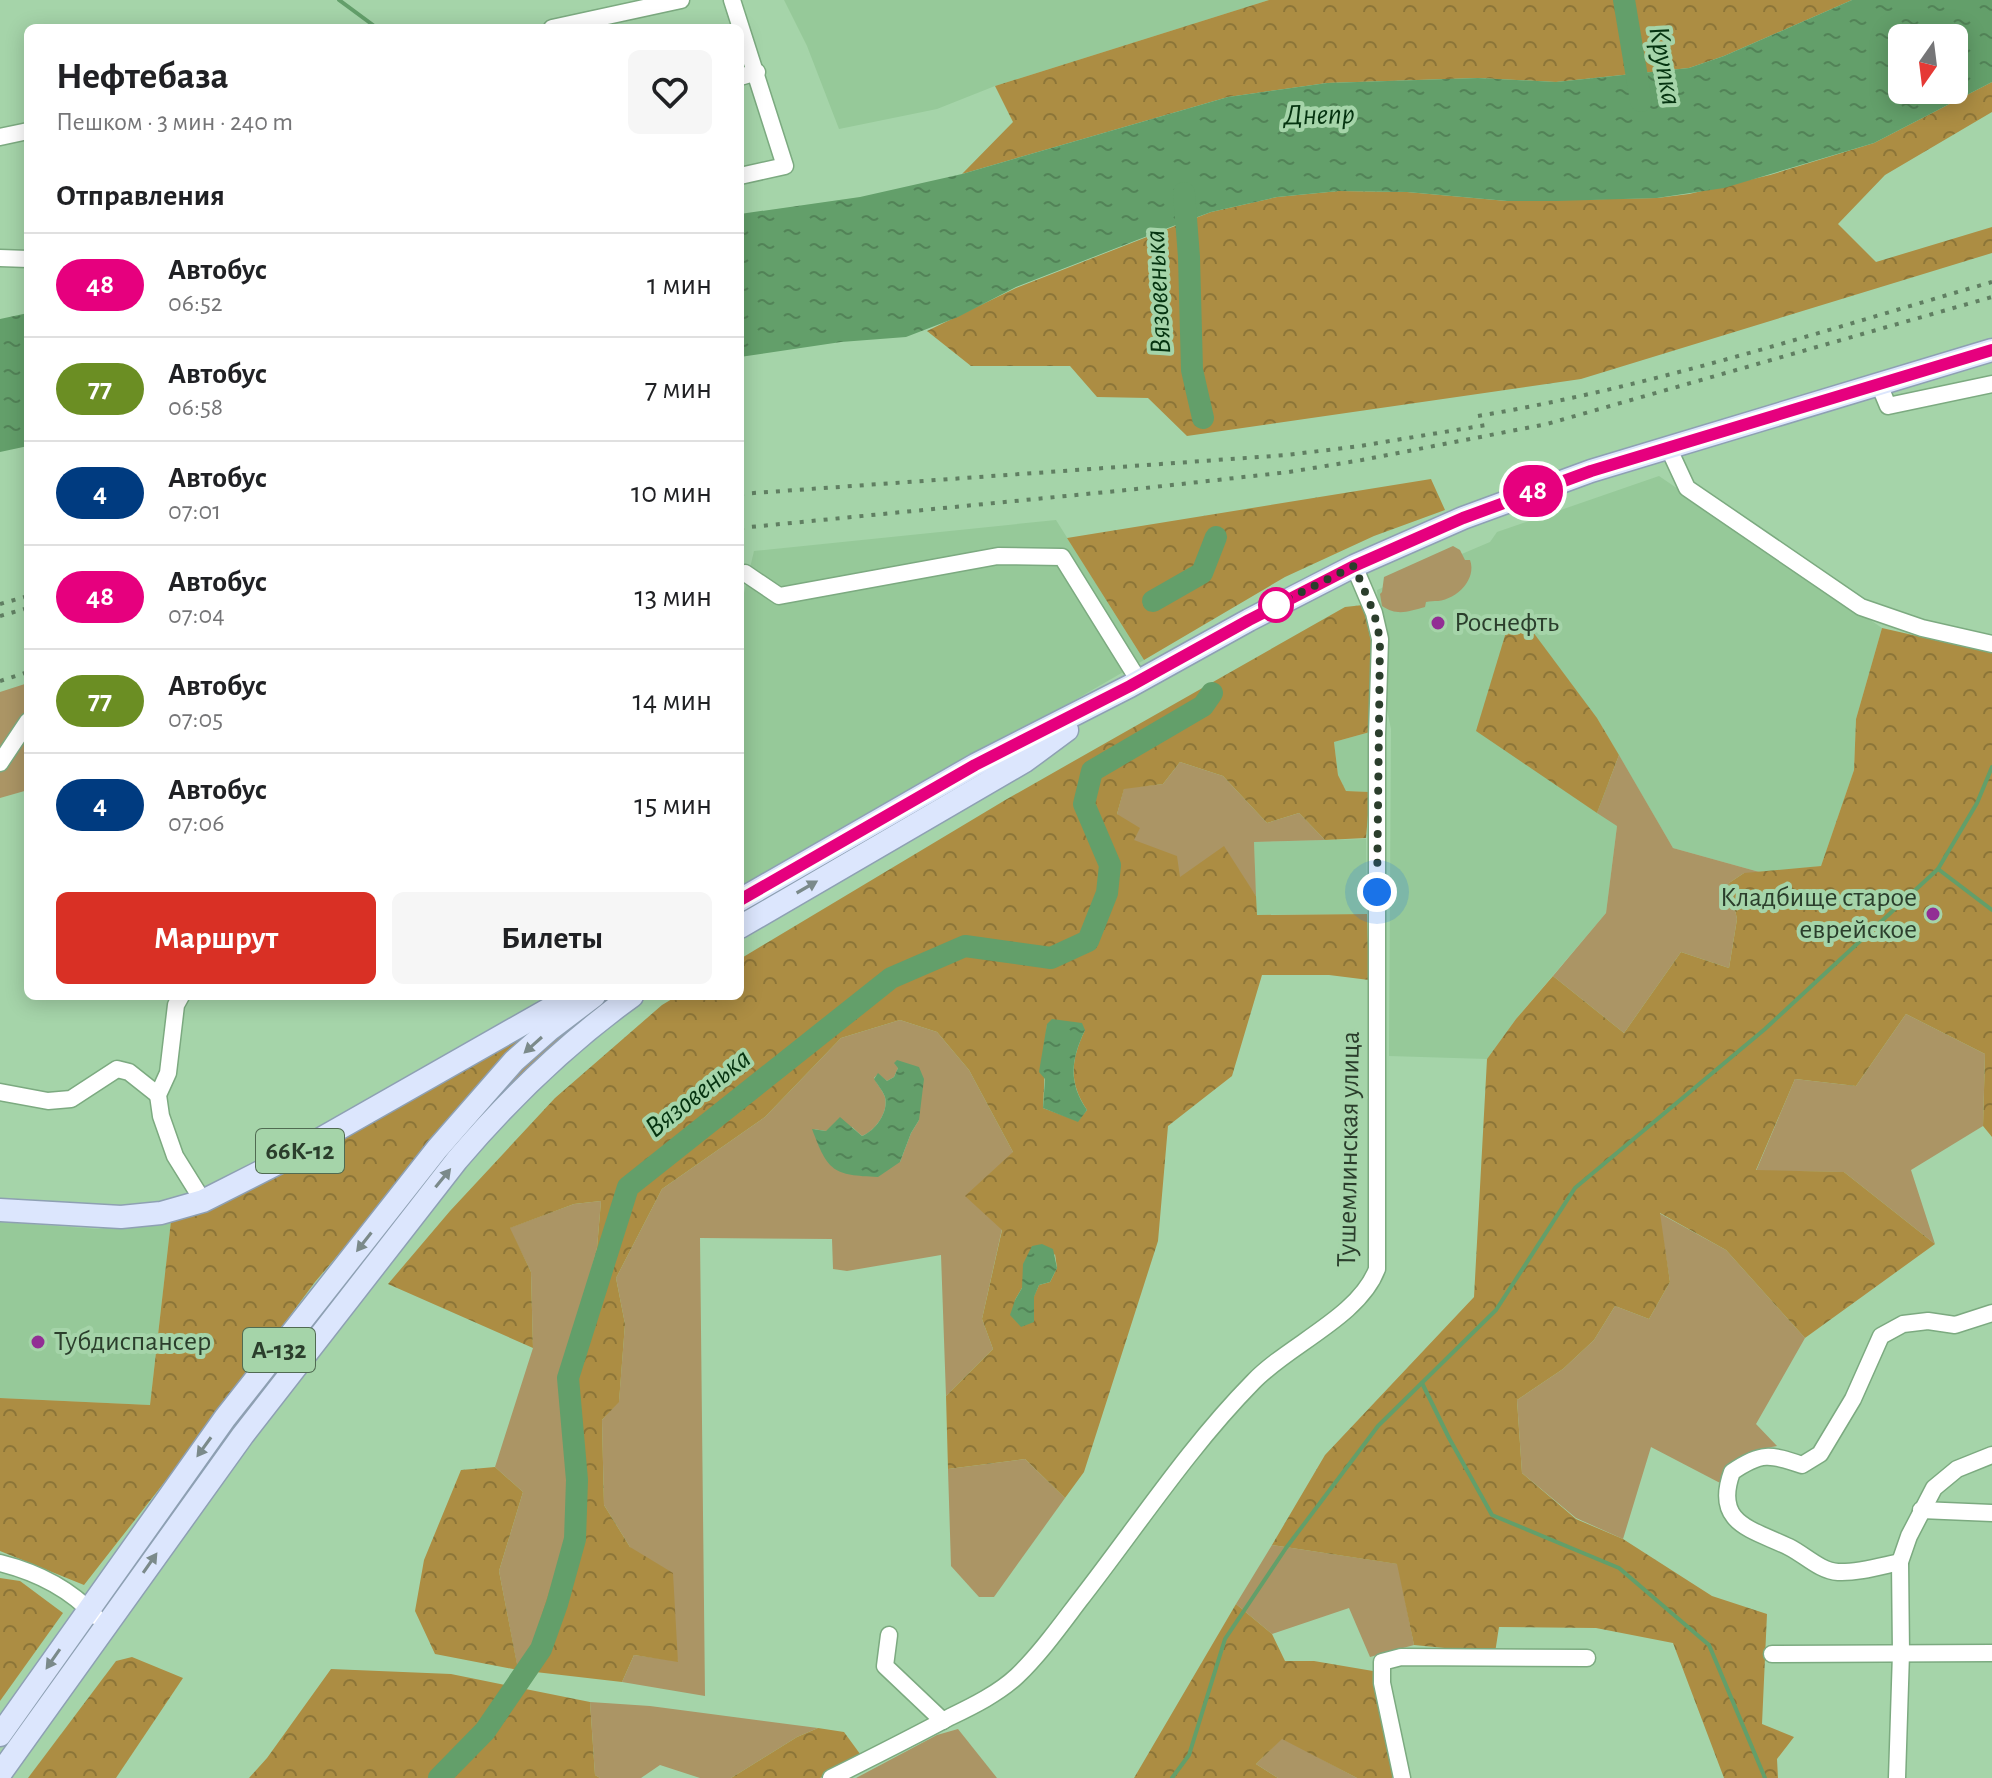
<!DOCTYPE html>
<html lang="ru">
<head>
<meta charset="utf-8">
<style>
  :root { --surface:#fff; --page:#f6f6f6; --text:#202124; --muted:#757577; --line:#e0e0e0; --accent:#d93025 }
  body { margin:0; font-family:"Alegreya Sans",sans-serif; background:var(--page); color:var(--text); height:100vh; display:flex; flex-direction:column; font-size:30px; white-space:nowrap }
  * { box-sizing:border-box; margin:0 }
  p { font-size:26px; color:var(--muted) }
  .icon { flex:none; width:44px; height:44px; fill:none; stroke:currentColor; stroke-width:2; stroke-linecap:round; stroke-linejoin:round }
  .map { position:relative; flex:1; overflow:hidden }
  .side { position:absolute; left:24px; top:24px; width:720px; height:976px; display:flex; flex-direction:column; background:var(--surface); border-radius:12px; box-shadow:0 4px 20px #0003 }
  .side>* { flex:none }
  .badge { padding:0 16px; border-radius:26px; font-size:28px; line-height:52px }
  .needle { width:52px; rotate:194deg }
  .controls { position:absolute; left:1888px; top:24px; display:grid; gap:16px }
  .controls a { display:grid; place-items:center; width:80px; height:80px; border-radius:12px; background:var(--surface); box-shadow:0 4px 20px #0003; font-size:40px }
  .you { position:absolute; width:40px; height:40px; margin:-20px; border:6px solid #fff; border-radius:50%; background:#1a73e8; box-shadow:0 0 0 12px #1a73e833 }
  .map>.badge { position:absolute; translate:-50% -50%; box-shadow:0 0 0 4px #fff }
  h2 { padding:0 32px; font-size:30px; line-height:72px }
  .round { display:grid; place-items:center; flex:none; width:84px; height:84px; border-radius:12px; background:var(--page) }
  .head { display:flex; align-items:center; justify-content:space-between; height:136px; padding:0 32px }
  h1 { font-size:38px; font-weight:700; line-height:60px }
  .cta { display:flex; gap:16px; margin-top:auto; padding:16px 32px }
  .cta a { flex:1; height:92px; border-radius:12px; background:var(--accent); color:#fff; font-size:32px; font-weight:700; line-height:92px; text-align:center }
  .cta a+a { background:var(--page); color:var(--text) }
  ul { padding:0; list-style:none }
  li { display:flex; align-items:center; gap:24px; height:104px; padding:0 32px; border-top:2px solid var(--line) }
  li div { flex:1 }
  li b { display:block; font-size:30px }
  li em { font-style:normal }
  li .badge { min-width:88px; font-weight:700; text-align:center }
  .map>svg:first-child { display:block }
  .built { fill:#96c999 }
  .grass { fill:#ab9565; fill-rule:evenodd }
  .forest { fill:url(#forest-crowns); fill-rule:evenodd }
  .water { fill:url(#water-ripples); fill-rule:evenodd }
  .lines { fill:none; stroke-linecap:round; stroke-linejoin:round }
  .stream { stroke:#639f6a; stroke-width:4 }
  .river { stroke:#639f6a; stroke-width:22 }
  .minor-casing { stroke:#7caa80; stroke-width:19 }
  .major-casing { stroke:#8ea0b3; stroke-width:25 }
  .minor { stroke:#fff; stroke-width:16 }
  .major { stroke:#dce6fd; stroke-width:22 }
  .rail { stroke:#607f62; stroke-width:4; stroke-dasharray:4 8; stroke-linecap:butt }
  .oneway { fill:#7b8a8a }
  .line-casing { stroke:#fff; stroke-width:18 }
  .line { stroke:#e6007e; stroke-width:12 }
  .walk { stroke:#2b3e2c; stroke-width:8; stroke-dasharray:0 14.4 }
  .stop-dot { fill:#fff; stroke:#e6007e; stroke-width:4 }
  .poi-dot { fill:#922e94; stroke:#a5d4a9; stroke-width:3 }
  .labels { text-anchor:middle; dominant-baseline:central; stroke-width:8; stroke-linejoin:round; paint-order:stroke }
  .shield { fill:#a5d4a9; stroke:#506b52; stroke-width:2 }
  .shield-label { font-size:26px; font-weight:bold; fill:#2b3e2c }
  .poi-label { font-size:28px; fill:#2b3e2c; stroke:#a5d4a9; text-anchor:start }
  .street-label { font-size:28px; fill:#2b3e2c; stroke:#a5d4a9 }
  .water-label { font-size:30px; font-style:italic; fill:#053310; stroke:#a5d4a9 }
</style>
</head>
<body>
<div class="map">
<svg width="1992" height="1778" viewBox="0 0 1992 1778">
  <defs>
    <pattern id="forest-crowns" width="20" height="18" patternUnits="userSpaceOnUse" patternTransform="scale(2)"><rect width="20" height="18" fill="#ac8d43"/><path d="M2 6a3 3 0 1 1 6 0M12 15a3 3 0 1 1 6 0" fill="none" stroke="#8c7538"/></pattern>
    <pattern id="water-ripples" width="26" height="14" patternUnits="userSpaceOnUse" patternTransform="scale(2)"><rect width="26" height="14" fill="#639f6a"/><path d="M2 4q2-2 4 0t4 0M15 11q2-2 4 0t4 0" fill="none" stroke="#528357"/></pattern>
  </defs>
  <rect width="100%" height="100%" fill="#a5d4a9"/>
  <g class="built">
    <path d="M 784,0 L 1269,0 L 995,86 L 937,109 L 839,129 L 807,46 Z"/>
    <path d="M 1659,476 L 1882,628 L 1856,719 L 1854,770 L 1821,866 L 1763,873 L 1673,848 L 1597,718 L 1617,826 L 1606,913 L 1516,1019 L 1487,1059 L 1389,1056 L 1391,729 L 1387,710 L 1377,590 L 1490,542 L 1497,532 Z"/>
    <path d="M 1056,520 L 1144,660 L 744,891 L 740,880 L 740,610 L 754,551 Z"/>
    <path d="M 1370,732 L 1370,792 L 1346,791 L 1338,775 L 1334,742 Z"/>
    <path d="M 1366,839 L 1367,914 L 1256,915 L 1254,842 Z"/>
    <path d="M 171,1221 L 150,1405 L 0,1398 L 0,1222 L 98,1229 Z"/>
  </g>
  <g class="grass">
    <path d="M 1453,546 L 1460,550 L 1465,560 L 1470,560 C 1477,579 1457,599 1438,601 C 1434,601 1430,601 1426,602 L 1425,607 C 1407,612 1397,616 1382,606 L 1380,594 L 1382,592 L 1384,577 Z"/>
    <path d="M 28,683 L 28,790 L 0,798 L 0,692 Z"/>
    <path d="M 1619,755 L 1673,848 L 1763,873 L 1744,873 L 1729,883 L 1737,919 L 1729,968 L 1681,952 L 1624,1033 L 1553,976 L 1606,913 L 1617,826 L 1597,813 Z"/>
    <path d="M 1180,762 L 1223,776 L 1267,823 L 1299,813 L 1325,840 L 1254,842 L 1256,896 L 1241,876 L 1180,878 L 1133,840 L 1117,814 L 1124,788 L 1163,784 Z"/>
    <path d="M 604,996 L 618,996 L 561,1041 L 170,1524 L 166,1514 L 233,1423 L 444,1151 L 521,1067 Z"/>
    <path d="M 1906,1014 L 1985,1054 L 1983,1126 L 1911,1170 L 1935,1244 L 1844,1172 L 1756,1171 L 1795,1079 L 1856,1086 Z"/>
    <path d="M 900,1020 L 937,1032 L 969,1070 L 1013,1152 L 1002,1229 L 982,1319 L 993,1349 L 946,1396 L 941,1255 L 847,1271 L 833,1269 L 832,1239 L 700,1238 L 705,1696 L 622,1682 L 634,1655 L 678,1661 L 630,1547 L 604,1505 L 602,1420 L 619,1401 L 625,1324 L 616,1278 L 662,1189 L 765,1117 L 841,1038 ZM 898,1068 L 919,1120 L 911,1133 L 900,1162 L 813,1129 L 826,1131 L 852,1127 L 862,1136 C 875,1131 889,1112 885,1097 C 883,1091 877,1084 874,1078 L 878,1074 L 887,1081 L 894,1077 Z"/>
    <path d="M 601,1201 L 597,1248 L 561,1377 L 566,1428 L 567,1536 L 533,1645 L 518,1670 L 499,1571 L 523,1492 L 495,1467 L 533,1348 L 531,1272 L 509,1228 L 574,1204 Z"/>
    <path d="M 1659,1213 L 1726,1250 L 1805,1338 L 1756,1424 L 1777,1446 C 1748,1452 1734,1455 1722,1484 L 1651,1447 L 1623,1539 L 1576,1518 L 1522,1473 L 1517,1400 L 1563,1369 L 1594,1340 L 1615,1306 L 1649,1319 L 1670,1282 Z"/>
    <path d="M 1025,1459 L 1065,1498 L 994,1597 L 979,1597 L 951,1566 L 948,1469 Z"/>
    <path d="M 1272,1545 L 1398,1564 L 1414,1645 L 1370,1657 L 1349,1608 L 1272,1634 L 1236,1604 Z"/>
    <path d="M 590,1702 L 650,1706 L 818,1728 L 797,1737 L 731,1778 L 700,1778 L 660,1765 L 641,1778 L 600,1778 L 595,1775 Z"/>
    <path d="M 958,1729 L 997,1778 L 856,1778 L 937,1735 Z"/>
    <path d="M 1282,1738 L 1357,1778 L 1278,1778 L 1256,1764 Z"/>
  </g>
  <g class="forest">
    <path d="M 1269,0 L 1852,0 L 1724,56 L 1689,68 L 1556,82 L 1478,78 L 1327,83 L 1228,97 L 962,174 L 1013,122 L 995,86 Z"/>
    <path d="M 1992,82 L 1992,112 L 1885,175 L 1838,224 L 1876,262 L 1992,227 L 1992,253 L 1581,379 L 1187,436 L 1148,398 L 1097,397 L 1070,366 L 971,366 L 927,331 L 1016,288 L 1211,212 L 1277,197 L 1339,191 L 1407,192 L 1507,201 L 1657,198 L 1689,194 L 1770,175 L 1874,143 Z"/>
    <path d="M 1431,479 L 1445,510 L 1374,536 L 1285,577 L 1144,660 L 1067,538 Z"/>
    <path d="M 1363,605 L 1371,641 L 1370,732 L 1334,742 L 1338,775 L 1346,791 L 1370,792 L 1366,838 L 1325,840 L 1299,813 L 1267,823 L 1223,776 L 1180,762 L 1163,784 L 1124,789 L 1117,814 L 1140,828 L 1134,840 L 1177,856 L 1180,877 L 1224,846 L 1256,896 L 1257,915 L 1367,914 L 1369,980 L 1329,975 L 1262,975 L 1232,1076 L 1168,1126 L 1158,1241 L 1084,1472 L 1065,1498 L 1025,1459 L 948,1469 L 946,1396 L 993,1349 L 982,1319 L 1002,1230 L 965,1196 L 1013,1152 L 969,1070 L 937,1032 L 900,1020 L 841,1038 L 765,1117 L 662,1189 L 616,1278 L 625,1324 L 619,1402 L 602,1420 L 604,1505 L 630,1547 L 673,1573 L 678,1662 L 634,1655 L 622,1682 L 518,1670 L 435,1654 L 415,1611 L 424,1560 L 461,1470 L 495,1467 L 523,1492 L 499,1571 L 518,1669 L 532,1645 L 567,1536 L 566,1428 L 561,1377 L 597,1248 L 601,1201 L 574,1204 L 510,1228 L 531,1272 L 533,1348 L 388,1284 L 450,1211 L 555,1098 L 662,1005 L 677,996 L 740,996 L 740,959 L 1007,799 L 1345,607 ZM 1047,1024 L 1085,1030 C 1071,1060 1068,1082 1087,1110 L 1078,1121 L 1043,1108 ZM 1055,1254 L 1057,1268 L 1050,1282 L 1039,1285 L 1034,1296 L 1034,1321 L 1015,1300 L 1022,1288 Z"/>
    <path d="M 1882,628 L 1992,653 L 1992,1137 L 1983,1126 L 1985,1054 L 1906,1014 L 1856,1086 L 1795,1079 L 1756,1170 L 1844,1172 L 1935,1244 L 1805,1338 L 1726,1250 L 1660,1213 L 1670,1282 L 1649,1319 L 1615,1306 L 1594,1340 L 1563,1369 L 1517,1400 L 1522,1473 L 1576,1519 L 1623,1539 L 1712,1596 L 1767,1614 L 1762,1724 L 1794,1737 L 1777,1759 L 1778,1778 L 1724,1778 L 1673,1643 L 1596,1628 L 1499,1627 L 1495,1653 L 1414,1645 L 1397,1564 L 1272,1545 L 1325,1455 L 1474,1297 L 1487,1059 L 1516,1019 L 1553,976 L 1624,1033 L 1681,952 L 1729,968 L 1737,919 L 1729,883 L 1744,873 L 1821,866 L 1854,770 L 1856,719 Z"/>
    <path d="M 1507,629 L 1533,632 L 1597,718 L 1619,755 L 1597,813 L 1476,731 Z"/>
    <path d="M 534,1024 L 315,1282 L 203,1433 L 84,1585 L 0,1551 L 0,1398 L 150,1405 L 171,1221 Z"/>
    <path d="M 0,1578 L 20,1581 L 63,1613 L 0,1701 Z"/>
    <path d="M 1236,1604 L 1272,1634 L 1285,1661 L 1314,1661 L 1373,1671 L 1395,1771 L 1392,1778 L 1357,1778 L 1282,1739 L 1256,1764 L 1278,1778 L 1134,1778 Z"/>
    <path d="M 132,1657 L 183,1678 L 116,1778 L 28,1778 L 116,1661 Z"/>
    <path d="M 331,1669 L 451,1674 L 590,1702 L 595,1775 L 600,1778 L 249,1778 L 267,1758 Z"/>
    <path d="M 818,1728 L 844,1732 L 863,1758 L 820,1778 L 731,1778 L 797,1737 Z"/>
  </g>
  <g class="water">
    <path d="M 1852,0 L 1992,0 L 1992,82 L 1874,143 L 1724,188 L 1657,198 L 1557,201 L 1507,201 L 1407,192 L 1339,191 L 1277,197 L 1211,212 L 1168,228 L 1016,287 L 958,317 L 906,337 L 841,342 L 740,357 L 740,214 L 860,197 L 962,174 L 1228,97 L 1327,83 L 1478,78 L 1556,82 L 1689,68 L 1724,56 ZM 1954,38 L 1954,90 L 1902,90 L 1902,38 Z"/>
    <path d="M 28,313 L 28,446 L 0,452 L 0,319 Z"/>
    <path d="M 1052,1019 L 1082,1023 L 1085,1030 C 1071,1060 1068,1082 1087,1110 L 1078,1122 L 1043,1108 L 1045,1079 L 1039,1072 L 1047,1024 Z"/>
    <path d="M 897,1060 L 919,1067 L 924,1079 L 919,1120 L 911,1133 L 900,1162 L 878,1177 C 833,1175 828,1172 812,1129 L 826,1131 L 840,1117 L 862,1136 C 875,1131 889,1112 885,1097 C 883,1091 877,1084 874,1079 L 878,1073 L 887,1081 L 894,1077 L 898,1068 L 894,1063 Z"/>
    <path d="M 1042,1244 L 1053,1249 L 1057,1268 L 1050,1282 L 1039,1285 L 1034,1297 L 1034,1322 L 1021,1327 L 1010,1315 L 1015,1300 L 1022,1288 L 1023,1264 L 1032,1246 Z"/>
  </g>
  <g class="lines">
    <g class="stream">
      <path d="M 339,0 L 377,28"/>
      <path d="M 1938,869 L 1992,910"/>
      <path d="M 1422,1383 L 1449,1438 L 1492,1515 L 1619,1568 L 1709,1645 L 1765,1778"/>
      <path d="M 1172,1778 L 1189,1755 L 1225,1639 L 1286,1548 L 1378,1426 L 1496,1310 L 1575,1188 L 1765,1029 L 1938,869 L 1977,803 L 1992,767"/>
    </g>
    <g class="river">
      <path d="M 1624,0 L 1641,101"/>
      <path d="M 1184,193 L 1189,257 L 1192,370 L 1203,418"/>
      <path d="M 1153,601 L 1202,573 L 1216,537"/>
      <path d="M 439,1778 L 485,1731 L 541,1649 L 557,1604 L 575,1539 L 577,1480 L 568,1378 L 628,1187 L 891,978 L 965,946 L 1051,958 L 1088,941 L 1107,893 L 1110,865 L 1084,804 L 1092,771 L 1203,706 L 1212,693"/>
    </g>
    <g class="minor-casing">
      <g id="minor">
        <path d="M 732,0 L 785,166 L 740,176"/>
        <path d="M 552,28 L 681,0"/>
        <path d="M 740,77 L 757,72"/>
        <path d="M 0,137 L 28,131"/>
        <path d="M 0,258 L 28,259"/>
        <path d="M 1878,382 L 1888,406 L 1992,384"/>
        <path d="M 1668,447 L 1687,488 L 1861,607 L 1922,628 L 1992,644"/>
        <path d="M 740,574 L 745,573 L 779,596 L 998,556 L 1062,557 L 1139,681"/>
        <path d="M 0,763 L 28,721"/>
        <path d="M 181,996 L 176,1005 L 168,1073 L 158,1095 L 161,1116 L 175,1156 L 203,1201"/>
        <path d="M 0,1092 L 48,1101 L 71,1099 L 117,1069 L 129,1072 L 158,1095"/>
        <path d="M 1921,1510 L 1992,1513"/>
        <path d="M 1900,1562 C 1881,1566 1858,1573 1838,1572 C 1820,1571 1805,1555 1789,1547 C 1752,1529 1713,1524 1732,1472 C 1761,1452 1770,1454 1802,1465 L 1820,1454 L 1853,1399 L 1881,1336 L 1903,1324 L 1928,1321 L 1955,1325 L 1992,1313"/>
        <path d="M 0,1563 C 36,1572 70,1589 95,1616"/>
        <path d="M 889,1635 L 885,1666 L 943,1721"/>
        <path d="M 1772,1654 L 1992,1653"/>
        <path d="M 831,1778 C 871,1758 911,1738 950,1717 C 973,1706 999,1693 1017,1676 C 1040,1654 1060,1626 1079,1601 C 1136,1528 1188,1448 1253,1382 C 1288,1345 1359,1317 1377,1269 L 1377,735 L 1380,639 L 1374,613 L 1354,566"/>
        <path d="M 1402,1778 L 1382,1683 L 1382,1662 L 1401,1657 L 1587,1658"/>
        <path d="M 1897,1778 L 1901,1653 L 1900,1562 L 1909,1536 L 1934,1488 L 1957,1469 L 1992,1455"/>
      </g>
    </g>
    <g class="major-casing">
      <g id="major">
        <path d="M 740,900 L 975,765 L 1130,686 L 1249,620 L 1354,566 L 1463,518 L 1591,471 L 1992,350"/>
        <path d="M 740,927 L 1025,761 L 1067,730"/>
        <path d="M 0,1210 L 121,1217 L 161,1213 L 203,1201 L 280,1162 L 572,996"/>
        <path d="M 0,1735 L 225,1418 L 437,1149 L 514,1061 L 549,1030 L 594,996"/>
        <path d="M 0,1774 L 243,1435 L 457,1160 C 509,1099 567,1043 632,996"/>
      </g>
    </g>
    <use href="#minor" class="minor"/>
    <use href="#major" class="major"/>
    <g class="rail">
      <path d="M 1478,416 C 1652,387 1822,331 1992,282"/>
      <path d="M 740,494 L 1287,455 L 1360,446 L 1492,424"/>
      <path d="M 740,528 L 1127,490 L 1289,472 L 1362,460 L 1547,424 L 1992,297"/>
      <path d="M 0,604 L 28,596"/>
      <path d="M 0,616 L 28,608"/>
      <path d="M 0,681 L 28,672"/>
    </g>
  </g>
  <defs><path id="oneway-solid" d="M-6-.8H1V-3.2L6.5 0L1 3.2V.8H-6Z" transform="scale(2)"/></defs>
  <g class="oneway">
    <use href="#oneway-solid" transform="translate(807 887) rotate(-30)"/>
    <use href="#oneway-solid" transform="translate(533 1045) rotate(138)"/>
    <use href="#oneway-solid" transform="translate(443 1178) rotate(-51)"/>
    <use href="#oneway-solid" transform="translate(364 1242) rotate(128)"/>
    <use href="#oneway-solid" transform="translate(204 1447) rotate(126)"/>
    <use href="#oneway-solid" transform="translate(150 1563) rotate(-55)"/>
    <use href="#oneway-solid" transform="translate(53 1659) rotate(125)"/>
  </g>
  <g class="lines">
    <g class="line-casing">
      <path id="line" d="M 740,900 L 975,765 L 1130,686 L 1249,620 L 1354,566 L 1463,518 L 1591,471 L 1992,350"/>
    </g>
    <use href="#line" class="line"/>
    <path class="walk" d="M 1276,605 L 1354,566 L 1374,613 L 1380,639 L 1377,892"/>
  </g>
  <circle class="stop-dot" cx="1276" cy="605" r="16"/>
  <g class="poi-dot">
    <circle cx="1438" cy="623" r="8"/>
    <circle cx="1933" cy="914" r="8"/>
    <circle cx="38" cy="1342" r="8"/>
  </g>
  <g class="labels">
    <g class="shield">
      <rect x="256" y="1129" width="88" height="44" rx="6"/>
      <rect x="243" y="1328" width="72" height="44" rx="6"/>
    </g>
    <g class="shield-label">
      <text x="300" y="1151">66К-12</text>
      <text x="279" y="1350">А-132</text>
    </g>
    <g class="poi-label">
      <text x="1454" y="623">Роснефть</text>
      <text x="1917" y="898" text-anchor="end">Кладбище старое<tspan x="1917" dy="32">еврейское</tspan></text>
      <text x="54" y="1342">Тубдиспансер</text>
    </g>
    <g class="street-label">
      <text transform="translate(1349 1149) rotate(-89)">Тушемлинская улица</text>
    </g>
    <g class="water-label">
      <text transform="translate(1665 66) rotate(80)">Крупка</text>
      <text transform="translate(1319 115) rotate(-1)">Днепр</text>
      <text transform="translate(1158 292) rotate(-93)">Вязовенька</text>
      <text transform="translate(698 1093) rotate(-38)">Вязовенька</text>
    </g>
  </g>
</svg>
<div class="controls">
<a><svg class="needle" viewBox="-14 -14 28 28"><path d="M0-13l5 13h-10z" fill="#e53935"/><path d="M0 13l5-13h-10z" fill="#757577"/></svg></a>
</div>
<div class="you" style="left:1377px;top:892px"></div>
<b class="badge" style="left:1533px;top:491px;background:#e6007e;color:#fff">48</b>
<section class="side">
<div class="head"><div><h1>Нефтебаза</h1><p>Пешком · 3 мин · 240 m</p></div><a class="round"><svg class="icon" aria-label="heart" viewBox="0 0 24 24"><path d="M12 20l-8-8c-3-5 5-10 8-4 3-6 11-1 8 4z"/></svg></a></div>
<h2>Отправления</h2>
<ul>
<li><span class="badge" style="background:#e6007e;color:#fff">48</span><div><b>Автобус</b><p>06:52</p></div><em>1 мин</em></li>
<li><span class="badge" style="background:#6b8e23;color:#fff">77</span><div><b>Автобус</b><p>06:58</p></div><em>7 мин</em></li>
<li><span class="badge" style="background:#003b80;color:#fff">4</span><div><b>Автобус</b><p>07:01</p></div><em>10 мин</em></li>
<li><span class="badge" style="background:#e6007e;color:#fff">48</span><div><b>Автобус</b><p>07:04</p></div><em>13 мин</em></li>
<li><span class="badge" style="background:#6b8e23;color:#fff">77</span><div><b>Автобус</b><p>07:05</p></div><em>14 мин</em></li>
<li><span class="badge" style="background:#003b80;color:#fff">4</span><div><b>Автобус</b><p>07:06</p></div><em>15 мин</em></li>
</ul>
<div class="cta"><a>Маршрут</a><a>Билеты</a></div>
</section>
</div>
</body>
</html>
